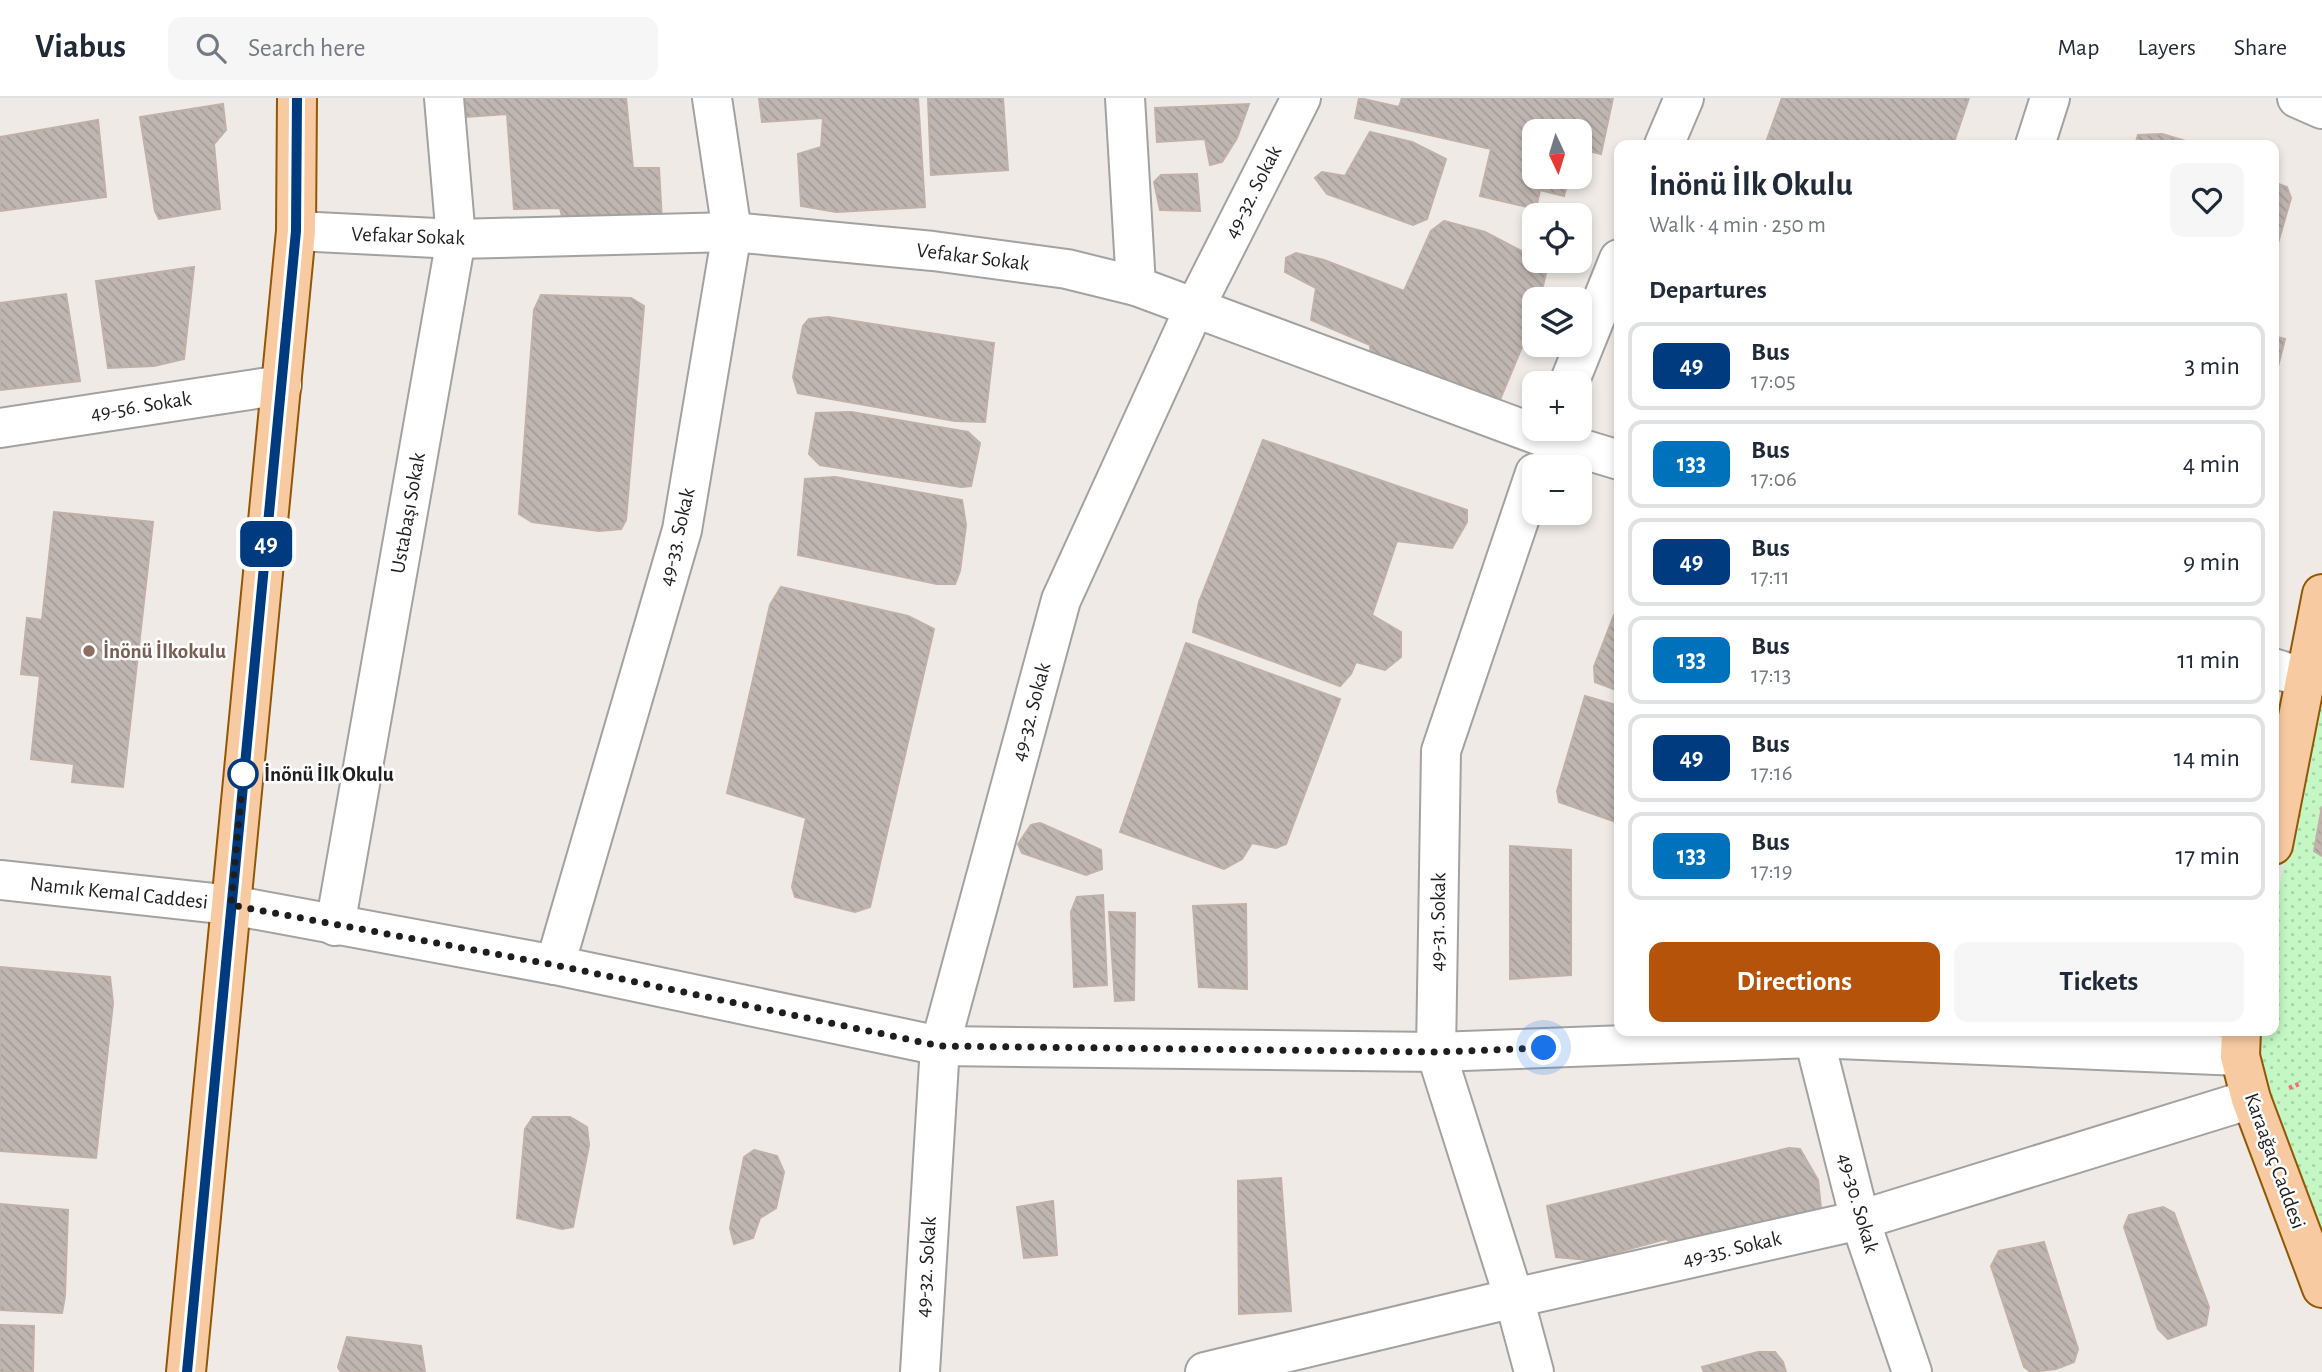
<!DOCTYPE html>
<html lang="en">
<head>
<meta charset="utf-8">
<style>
  :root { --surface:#fff; --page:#f6f6f7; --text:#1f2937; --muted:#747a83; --line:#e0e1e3; --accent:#b45309 }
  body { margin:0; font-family:"Alegreya Sans",sans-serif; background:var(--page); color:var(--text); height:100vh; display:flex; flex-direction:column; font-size:26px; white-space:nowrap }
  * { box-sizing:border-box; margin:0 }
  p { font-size:23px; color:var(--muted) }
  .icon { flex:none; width:38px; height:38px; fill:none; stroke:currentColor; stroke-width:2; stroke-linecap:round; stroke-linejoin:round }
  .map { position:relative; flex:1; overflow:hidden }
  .sheet { position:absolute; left:1614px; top:42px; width:665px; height:896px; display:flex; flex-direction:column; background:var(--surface); border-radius:14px; box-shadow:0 4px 10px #0003 }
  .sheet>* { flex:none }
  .badge { padding:0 14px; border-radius:10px; font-size:24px; line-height:46px }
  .needle { width:46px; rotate:176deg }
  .controls { position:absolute; left:1522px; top:21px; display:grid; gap:14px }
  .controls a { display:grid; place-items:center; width:70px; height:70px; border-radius:14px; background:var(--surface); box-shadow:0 4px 10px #0003; font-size:35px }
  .you { position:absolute; width:35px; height:35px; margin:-18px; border:5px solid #fff; border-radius:50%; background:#1a73e8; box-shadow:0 0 0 10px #1a73e833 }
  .map>.badge { position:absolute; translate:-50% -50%; box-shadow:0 0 0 4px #fff }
  h2 { padding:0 35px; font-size:26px; line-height:63px }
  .round { display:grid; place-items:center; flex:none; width:74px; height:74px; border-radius:14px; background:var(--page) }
  .overview { display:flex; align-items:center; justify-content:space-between; height:119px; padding:0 35px }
  h1 { font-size:33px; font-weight:700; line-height:52px }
  .button { display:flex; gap:14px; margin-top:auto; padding:14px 35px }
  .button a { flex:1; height:80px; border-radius:14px; background:var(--accent); color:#fff; font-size:28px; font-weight:700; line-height:80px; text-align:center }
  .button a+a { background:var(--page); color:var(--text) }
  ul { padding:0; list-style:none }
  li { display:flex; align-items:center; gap:21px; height:88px; margin:0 14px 10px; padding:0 21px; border:4px solid var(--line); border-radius:14px }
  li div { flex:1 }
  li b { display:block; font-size:26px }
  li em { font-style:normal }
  li .badge { min-width:77px; font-weight:700; text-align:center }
  header { display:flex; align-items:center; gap:42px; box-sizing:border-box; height:98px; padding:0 35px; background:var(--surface); border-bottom:2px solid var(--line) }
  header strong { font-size:33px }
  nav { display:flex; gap:38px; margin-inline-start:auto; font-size:24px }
  .search { width:490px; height:63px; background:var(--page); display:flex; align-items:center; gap:18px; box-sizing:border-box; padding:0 24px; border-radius:14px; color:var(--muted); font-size:26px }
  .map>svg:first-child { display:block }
  .park { fill:url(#park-dots) }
  .building { fill:url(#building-back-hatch); stroke:#c0b0a8; stroke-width:2 }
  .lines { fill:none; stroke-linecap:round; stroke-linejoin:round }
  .minor-casing { stroke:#a2a2a2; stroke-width:42 }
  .major-casing { stroke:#925706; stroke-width:42 }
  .path { stroke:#f47271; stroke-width:4.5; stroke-dasharray:3.5 3.5; stroke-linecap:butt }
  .minor { stroke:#fff; stroke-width:38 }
  .major { stroke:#f8caa1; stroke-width:38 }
  .line-casing { stroke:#fff; stroke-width:16 }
  .line { stroke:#003b80; stroke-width:10 }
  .walk { stroke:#1e1e1e; stroke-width:7; stroke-dasharray:0 12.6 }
  .education-dot { fill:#8d6e63; stroke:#fff; stroke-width:2.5 }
  .stop-dot { fill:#fff; stroke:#003b80; stroke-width:3.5 }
  .labels { text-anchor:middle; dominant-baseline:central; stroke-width:5; stroke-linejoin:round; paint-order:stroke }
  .street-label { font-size:21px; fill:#1e1e1e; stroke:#fff }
  .education-label { font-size:21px; font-weight:bold; fill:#785e54; stroke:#fff; text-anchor:start }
  .stop-label { font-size:21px; font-weight:bold; fill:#1e1e1e; stroke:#fff; text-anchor:start }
</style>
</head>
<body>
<header>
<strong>Viabus</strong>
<div class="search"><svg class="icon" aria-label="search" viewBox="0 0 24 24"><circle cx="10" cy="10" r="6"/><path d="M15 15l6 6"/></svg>Search here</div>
<nav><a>Map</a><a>Layers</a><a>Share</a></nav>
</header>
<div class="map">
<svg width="2322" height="1274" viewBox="0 0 2322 1274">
  <defs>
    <pattern id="park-dots" width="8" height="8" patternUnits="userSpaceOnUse" patternTransform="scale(1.75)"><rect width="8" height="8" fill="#c4f7c3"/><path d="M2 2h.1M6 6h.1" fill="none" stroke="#a8d3a7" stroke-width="1.8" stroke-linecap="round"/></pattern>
    <pattern id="building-back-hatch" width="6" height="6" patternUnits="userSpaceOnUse" patternTransform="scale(1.75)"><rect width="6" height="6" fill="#bfb6b1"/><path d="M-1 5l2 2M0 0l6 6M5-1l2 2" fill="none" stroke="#a49c98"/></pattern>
  </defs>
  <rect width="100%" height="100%" fill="#efeae5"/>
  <path class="park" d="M 2322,580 L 2322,1134 L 2255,959 L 2259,933 L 2273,933 L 2273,835 L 2280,786 Z"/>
  <g class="building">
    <path d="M 465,0 L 626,0 L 633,70 L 659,70 L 662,124 L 564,127 L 560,110 L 514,111 L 507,16 L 466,19 Z"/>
    <path d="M 759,0 L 918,0 L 925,109 L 836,114 L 801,108 L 798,56 L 821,49 L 823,20 L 762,24 Z"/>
    <path d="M 928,0 L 1003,0 L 1008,72 L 931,77 Z"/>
    <path d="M 1359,0 L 1399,9 L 1402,0 L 1613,0 L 1601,56 L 1580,51 L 1580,33 L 1535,33 L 1535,79 L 1569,79 L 1564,98 L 1540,92 L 1536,111 L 1480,98 L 1491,51 L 1355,20 Z"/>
    <path d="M 1782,0 L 1969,0 L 1953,47 L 1765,47 Z"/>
    <path d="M 223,6 L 226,32 L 214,46 L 220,111 L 159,121 L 155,113 L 140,19 Z"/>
    <path d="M 1249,6 L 1237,40 L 1222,64 L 1210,67 L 1205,41 L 1157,44 L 1155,10 Z"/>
    <path d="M 98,22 L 106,99 L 0,113 L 0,39 Z"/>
    <path d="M 1370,34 L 1412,44 L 1446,61 L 1427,121 L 1413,127 L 1327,96 L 1315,80 L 1322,74 L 1345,78 Z"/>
    <path d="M 2162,36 L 2199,47 L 2135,47 L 2138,37 Z"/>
    <path d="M 1197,76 L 1200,113 L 1160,112 L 1154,84 L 1161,77 Z"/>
    <path d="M 2273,84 L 2287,89 L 2291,100 L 2278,145 L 2273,147 Z"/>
    <path d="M 1444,123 L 1485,134 L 1535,160 L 1535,163 L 1541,163 L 1548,166 L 1540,201 L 1535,201 L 1535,218 L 1499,304 L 1372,273 L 1370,247 L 1311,222 L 1316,190 L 1285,174 L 1286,160 L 1296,155 L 1324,162 L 1404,193 L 1431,133 Z"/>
    <path d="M 194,169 L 184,261 L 154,268 L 108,270 L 96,183 Z"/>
    <path d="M 66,196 L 80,283 L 0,292 L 0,205 Z"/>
    <path d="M 541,197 L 631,200 L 644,208 L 626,422 L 621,431 L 599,433 L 532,424 L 519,416 L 534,212 Z"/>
    <path d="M 828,219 L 994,245 L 985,324 L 955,323 L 798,295 L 793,279 L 803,228 L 809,221 Z"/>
    <path d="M 2273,238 L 2285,241 L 2273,288 Z"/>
    <path d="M 851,314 L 968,334 L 980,345 L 971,388 L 961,389 L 820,367 L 809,356 L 816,315 Z"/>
    <path d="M 1263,342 L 1467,412 L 1467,424 L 1452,450 L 1397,443 L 1372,517 L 1401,534 L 1401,559 L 1385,572 L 1356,564 L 1351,576 L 1340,588 L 1193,534 L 1199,504 Z"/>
    <path d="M 835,379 L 962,402 L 966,427 L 960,473 L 955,486 L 937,486 L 798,457 L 805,381 Z"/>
    <path d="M 54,414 L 153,424 L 123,689 L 72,684 L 74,666 L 31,661 L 40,578 L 21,576 L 27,520 L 42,522 Z"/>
    <path d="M 781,489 L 908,518 L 934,531 L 870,809 L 855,814 L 795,799 L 792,789 L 806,720 L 727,695 L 770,507 Z"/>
    <path d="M 1619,515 L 1619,593 L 1595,584 L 1594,569 L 1614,517 Z"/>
    <path d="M 1186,545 L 1340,601 L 1286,746 L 1276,750 L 1252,745 L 1242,761 L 1224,771 L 1120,734 Z"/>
    <path d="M 1585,598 L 1619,608 L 1619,725 L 1559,704 L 1557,693 Z"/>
    <path d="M 2322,708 L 2322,758 L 2314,753 Z"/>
    <path d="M 1040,725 L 1101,752 L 1102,771 L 1086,777 L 1022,755 L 1018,746 L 1031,727 Z"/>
    <path d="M 1510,748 L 1571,752 L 1571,877 L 1510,881 Z"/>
    <path d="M 1103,797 L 1107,887 L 1074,889 L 1071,814 L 1077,799 Z"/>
    <path d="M 1246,806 L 1247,891 L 1199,889 L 1193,808 Z"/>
    <path d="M 1109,814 L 1135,815 L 1134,902 L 1115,903 Z"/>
    <path d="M 0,869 L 110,879 L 113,905 L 96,1060 L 0,1053 Z"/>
    <path d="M 533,1019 L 570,1019 L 587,1029 L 589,1047 L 573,1129 L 562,1131 L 517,1120 L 525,1031 Z"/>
    <path d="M 1789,1050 L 1800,1051 L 1818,1082 L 1821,1110 L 1813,1119 L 1683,1153 L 1666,1141 L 1589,1162 L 1556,1159 L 1547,1108 Z"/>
    <path d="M 754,1052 L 777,1058 L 784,1074 L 776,1110 L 760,1120 L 753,1140 L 734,1146 L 730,1130 L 744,1059 Z"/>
    <path d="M 1281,1080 L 1291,1213 L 1239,1216 L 1238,1083 Z"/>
    <path d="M 1053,1103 L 1057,1157 L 1024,1160 L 1017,1109 Z"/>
    <path d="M 0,1106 L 68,1112 L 65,1198 L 62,1215 L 0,1212 Z"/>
    <path d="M 2163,1109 L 2174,1115 L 2209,1209 L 2206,1227 L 2168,1241 L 2158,1231 L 2124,1129 L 2129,1117 Z"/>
    <path d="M 2044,1144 L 2078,1251 L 2074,1264 L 2056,1271 L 2031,1274 L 2024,1269 L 1991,1168 L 1999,1153 Z"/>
    <path d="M 0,1227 L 34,1228 L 33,1274 L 0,1274 Z"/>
    <path d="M 347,1239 L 421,1248 L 425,1274 L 341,1274 L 338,1269 Z"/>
    <path d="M 1758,1254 L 1775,1254 L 1783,1264 L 1786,1274 L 1704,1274 L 1702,1269 Z"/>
  </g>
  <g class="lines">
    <g class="minor-casing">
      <g id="minor">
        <path d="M 1125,0 L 1136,188"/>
        <path d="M 2297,0 L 2322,11"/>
        <path d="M 1664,47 L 1684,0"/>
        <path d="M 2035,47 L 2050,0"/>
        <path d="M 296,133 L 456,141 L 732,134 L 933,153 L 1067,171 L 1136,188 L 1546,340 L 1619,362"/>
        <path d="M 1569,285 L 1619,161"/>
        <path d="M 0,330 L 282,287"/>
        <path d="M 2273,570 L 2305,580"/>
        <path d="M 0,782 L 231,807 L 555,867 L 940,948 L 1436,954 L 1814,940 L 2240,958"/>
        <path d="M 335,828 L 456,141 L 444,0"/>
        <path d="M 555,867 L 682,432 L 732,134 L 712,0"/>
        <path d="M 1815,933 L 1814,940 L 1860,1122 L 1912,1274"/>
        <path d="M 920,1274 L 940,948 L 1061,502 L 1194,211 L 1301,0"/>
        <path d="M 1205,1274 L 1514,1200 L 1860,1122 L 2251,1001"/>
        <path d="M 1534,1274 L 1514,1200 L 1436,954 L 1441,653 L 1535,375"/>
      </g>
    </g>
    <g class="major-casing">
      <g id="major">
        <path d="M 2273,747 L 2322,496"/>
        <path d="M 2241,933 L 2240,958 L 2251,1001 L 2322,1190"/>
        <path d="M 186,1274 L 296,133 L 297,0"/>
      </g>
    </g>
    <path class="path" d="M 2289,990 L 2299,986"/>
    <use href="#minor" class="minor"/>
    <use href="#major" class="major"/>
  </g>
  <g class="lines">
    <g class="line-casing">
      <path id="line" d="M 187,1274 L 296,133 L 297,0"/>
    </g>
    <use href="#line" class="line"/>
    <path class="walk" d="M 243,676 L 244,670 L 231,807 L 555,867 L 940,948 L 1436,954 L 1544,950"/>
  </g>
  <circle class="education-dot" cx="89" cy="553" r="7"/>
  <circle class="stop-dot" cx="243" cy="676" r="14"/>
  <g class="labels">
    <g class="street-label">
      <text transform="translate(1253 94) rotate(-63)">49-32. Sokak</text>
      <text transform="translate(408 138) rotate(2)">Vefakar Sokak</text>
      <text transform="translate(973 159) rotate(7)">Vefakar Sokak</text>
      <text transform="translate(141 308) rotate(-9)">49-56. Sokak</text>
      <text transform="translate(408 415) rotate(-80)">Ustabaşı Sokak</text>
      <text transform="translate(677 439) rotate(-77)">49-33. Sokak</text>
      <text transform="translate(1031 614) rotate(-75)">49-32. Sokak</text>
      <text transform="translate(119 795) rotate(6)">Namık Kemal Caddesi</text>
      <text transform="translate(1438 824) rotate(-89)">49-31. Sokak</text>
      <text transform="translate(2275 1063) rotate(70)">Karaağaç Caddesi</text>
      <text transform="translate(1858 1105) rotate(74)">49-30. Sokak</text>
      <text transform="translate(1732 1151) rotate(-13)">49-35. Sokak</text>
      <text transform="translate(926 1169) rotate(-86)">49-32. Sokak</text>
    </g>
    <g class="education-label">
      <text x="103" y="553">İnönü İlkokulu</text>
    </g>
    <g class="stop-label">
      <text x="264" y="676">İnönü İlk Okulu</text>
    </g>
  </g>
</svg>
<div class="controls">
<a><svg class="needle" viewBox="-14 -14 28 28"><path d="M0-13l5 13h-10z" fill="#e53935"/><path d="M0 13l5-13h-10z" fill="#747a83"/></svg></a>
<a><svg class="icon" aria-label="locate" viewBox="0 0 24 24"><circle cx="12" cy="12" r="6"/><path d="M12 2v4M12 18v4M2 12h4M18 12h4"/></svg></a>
<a><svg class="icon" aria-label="layers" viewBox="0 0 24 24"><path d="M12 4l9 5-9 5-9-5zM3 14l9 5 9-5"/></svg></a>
<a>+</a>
<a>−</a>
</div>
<div class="you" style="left:1544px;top:950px"></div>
<b class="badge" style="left:266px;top:446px;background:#003b80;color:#fff">49</b>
<section class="sheet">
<div class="overview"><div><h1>İnönü İlk Okulu</h1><p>Walk · 4 min · 250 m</p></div><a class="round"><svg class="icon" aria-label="heart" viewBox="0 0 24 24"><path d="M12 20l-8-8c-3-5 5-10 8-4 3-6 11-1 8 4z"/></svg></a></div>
<h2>Departures</h2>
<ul>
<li><span class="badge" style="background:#003b80;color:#fff">49</span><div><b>Bus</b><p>17:05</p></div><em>3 min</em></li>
<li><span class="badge" style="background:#0072bc;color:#fff">133</span><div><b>Bus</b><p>17:06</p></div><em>4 min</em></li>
<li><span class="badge" style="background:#003b80;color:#fff">49</span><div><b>Bus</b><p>17:11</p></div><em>9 min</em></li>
<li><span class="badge" style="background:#0072bc;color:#fff">133</span><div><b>Bus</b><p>17:13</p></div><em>11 min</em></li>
<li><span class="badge" style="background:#003b80;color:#fff">49</span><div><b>Bus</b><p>17:16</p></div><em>14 min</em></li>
<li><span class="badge" style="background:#0072bc;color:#fff">133</span><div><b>Bus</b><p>17:19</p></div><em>17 min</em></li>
</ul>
<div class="button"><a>Directions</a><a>Tickets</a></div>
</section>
</div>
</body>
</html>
